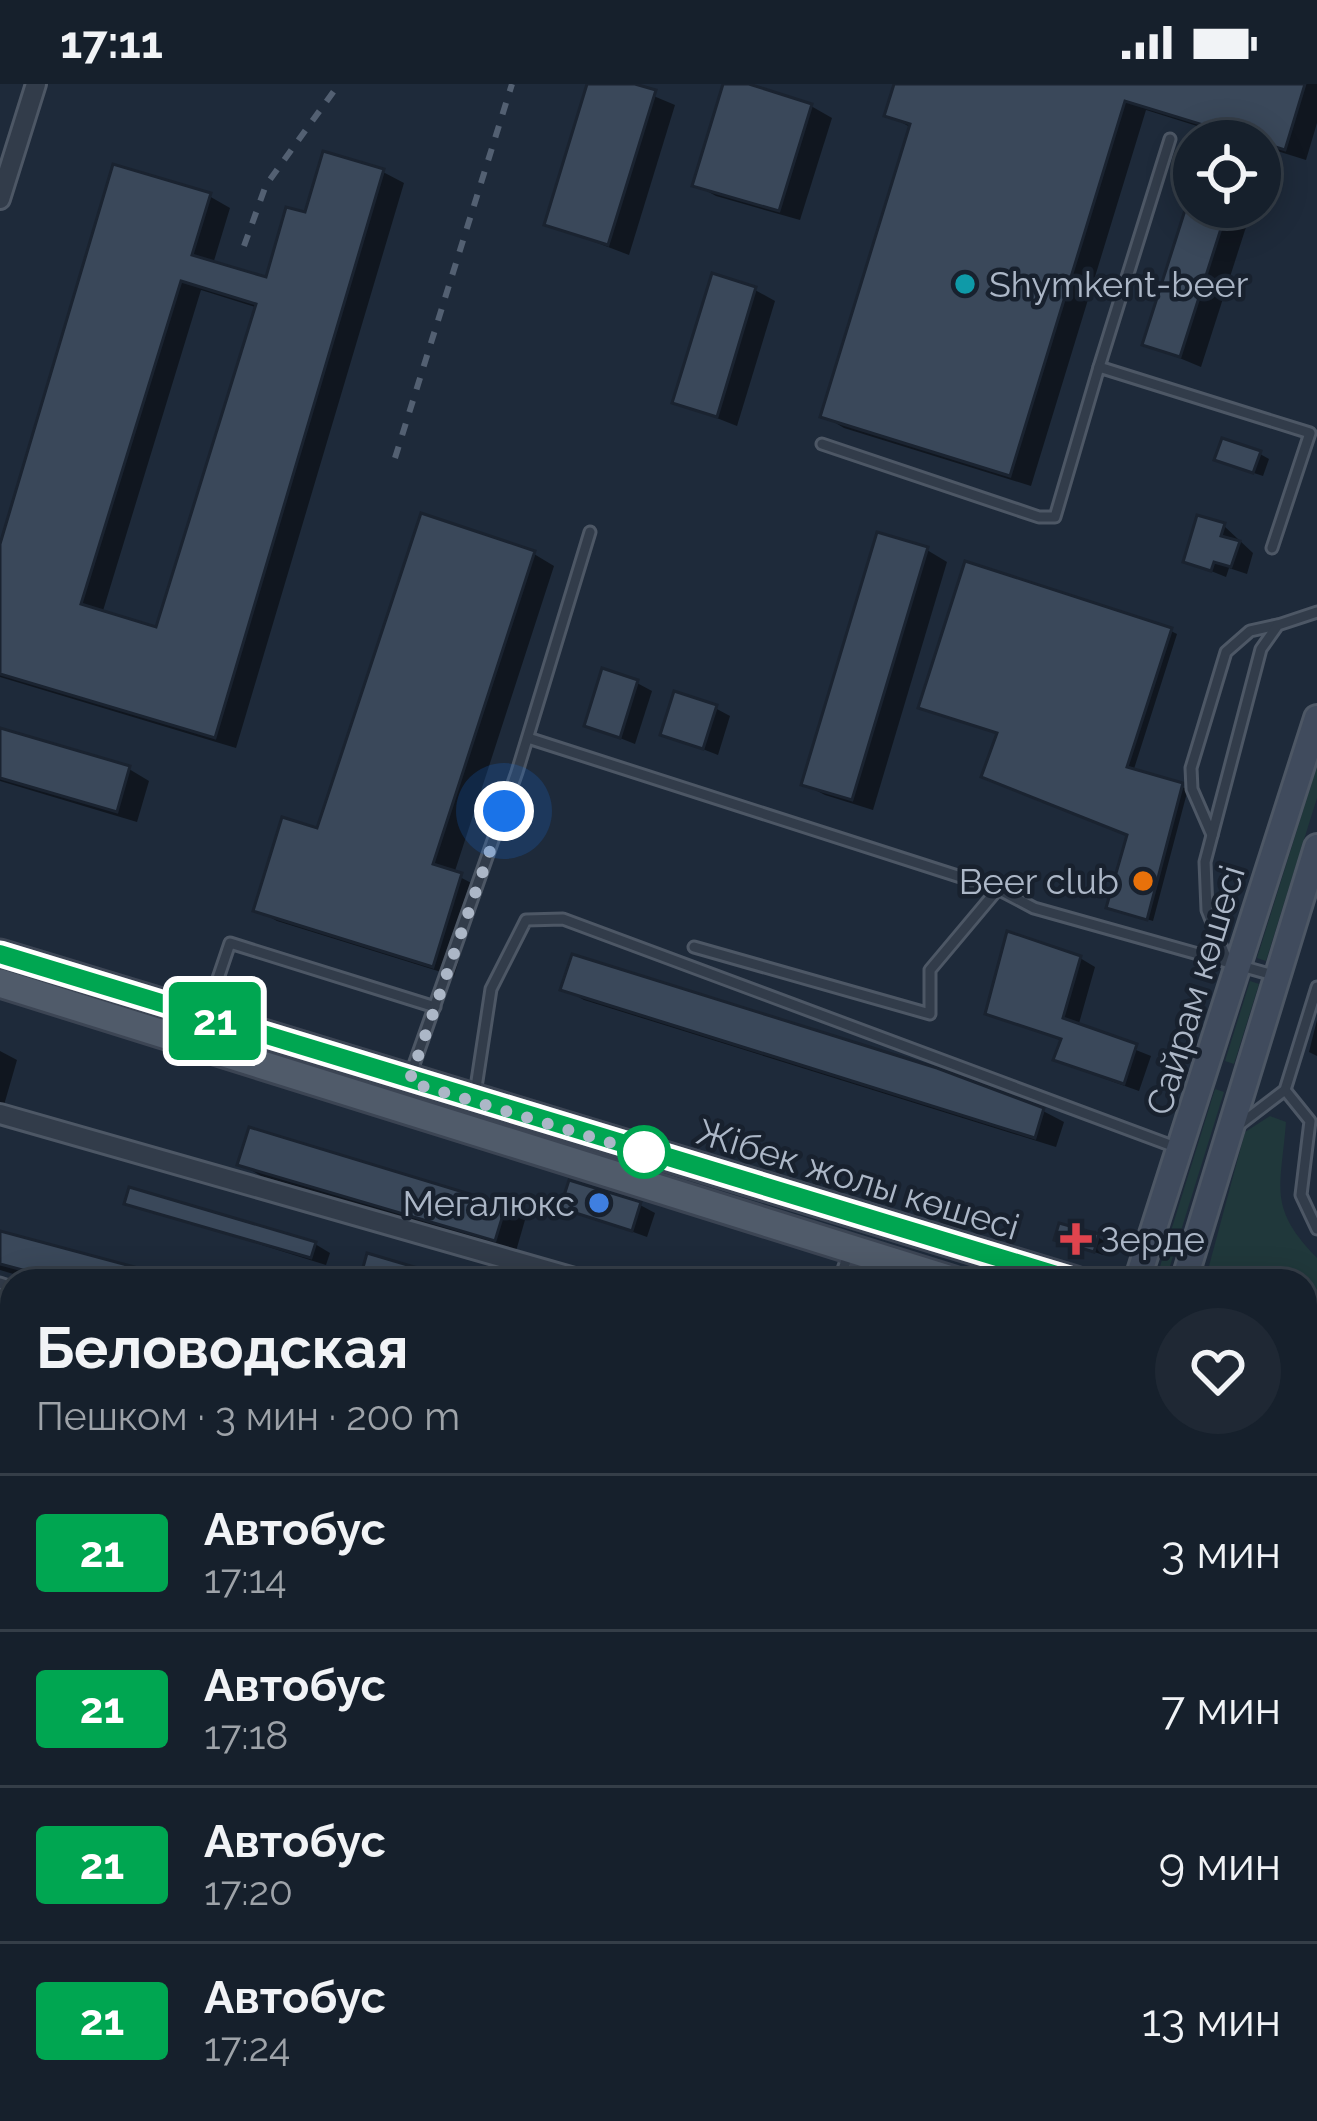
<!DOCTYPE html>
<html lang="ru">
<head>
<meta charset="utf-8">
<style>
  :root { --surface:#16202c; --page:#1f2834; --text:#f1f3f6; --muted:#9ea3a9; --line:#353e48 }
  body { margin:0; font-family:Raleway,sans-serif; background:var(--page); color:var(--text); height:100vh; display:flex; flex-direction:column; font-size:45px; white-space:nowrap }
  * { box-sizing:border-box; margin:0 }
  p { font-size:39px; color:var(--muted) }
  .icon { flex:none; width:66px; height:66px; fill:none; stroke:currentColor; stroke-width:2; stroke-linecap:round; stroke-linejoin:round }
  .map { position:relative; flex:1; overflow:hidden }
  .details { position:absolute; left:0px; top:1185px; width:1317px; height:852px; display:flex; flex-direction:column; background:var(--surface); border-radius:36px 36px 0 0; box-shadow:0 6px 30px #0003,0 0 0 3px var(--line) }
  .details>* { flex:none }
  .badge { padding:0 24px; border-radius:9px; font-size:42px; line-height:78px }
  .controls { position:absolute; left:1173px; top:36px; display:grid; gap:24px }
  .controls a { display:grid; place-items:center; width:108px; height:108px; border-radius:50%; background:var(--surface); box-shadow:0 6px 30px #0003,0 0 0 3px var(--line); font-size:60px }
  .you { position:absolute; width:60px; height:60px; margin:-30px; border:9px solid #fff; border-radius:50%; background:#1a73e8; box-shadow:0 0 0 18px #1a73e833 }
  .map>.badge { position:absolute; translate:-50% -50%; box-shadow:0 0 0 6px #fff }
  .round { display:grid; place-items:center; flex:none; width:126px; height:126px; border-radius:63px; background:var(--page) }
  .summary { display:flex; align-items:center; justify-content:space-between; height:204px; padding:0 36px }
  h1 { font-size:57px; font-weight:700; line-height:90px }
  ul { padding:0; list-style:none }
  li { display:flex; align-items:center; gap:36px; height:156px; padding:0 36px; border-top:3px solid var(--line) }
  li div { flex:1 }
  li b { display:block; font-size:45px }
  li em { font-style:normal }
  li .badge { min-width:132px; font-weight:700; text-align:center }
  .status { display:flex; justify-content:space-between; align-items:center; height:84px; padding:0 60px; background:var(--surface); direction:ltr }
  .status svg { height:33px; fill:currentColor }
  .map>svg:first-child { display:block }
  .green { fill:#20383b }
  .shadow { fill:#0007; fill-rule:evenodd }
  .building { fill:#3a485a; stroke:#1a2330; stroke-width:3; fill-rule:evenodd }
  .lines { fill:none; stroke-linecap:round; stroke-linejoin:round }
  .lane-casing { stroke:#4d5765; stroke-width:15 }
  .street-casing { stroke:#4d5765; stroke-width:24 }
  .secondary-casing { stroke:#4d5765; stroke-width:30 }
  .primary-casing { stroke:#3c4554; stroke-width:33 }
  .lane { stroke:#323c4a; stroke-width:9 }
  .street { stroke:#323c4a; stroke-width:18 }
  .secondary { stroke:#404b5d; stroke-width:24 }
  .primary { stroke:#505b6a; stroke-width:27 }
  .rail { stroke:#536072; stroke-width:6; stroke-dasharray:12 12; stroke-linecap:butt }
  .line-casing { stroke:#fff; stroke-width:27 }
  .line { stroke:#00a651; stroke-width:18 }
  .walk { stroke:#acb7c7; stroke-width:12; stroke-dasharray:0 21.6 }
  .culture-dot { fill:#0f9aa8; stroke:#18212e; stroke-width:4.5 }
  .food-dot { fill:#e8710a; stroke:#18212e; stroke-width:4.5 }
  .stop-dot { fill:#fff; stroke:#00a651; stroke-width:6 }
  .shop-dot { fill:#3f7fe0; stroke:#18212e; stroke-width:4.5 }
  .health-dot { fill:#e0444e; stroke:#18212e; stroke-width:4.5 }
  .labels { text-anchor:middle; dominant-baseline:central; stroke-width:9; stroke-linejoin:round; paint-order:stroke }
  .poi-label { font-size:36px; fill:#acb7c7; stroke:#18212e; text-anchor:start }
  .street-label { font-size:36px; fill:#acb7c7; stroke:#18212e }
</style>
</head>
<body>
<div class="status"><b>17:11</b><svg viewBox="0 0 49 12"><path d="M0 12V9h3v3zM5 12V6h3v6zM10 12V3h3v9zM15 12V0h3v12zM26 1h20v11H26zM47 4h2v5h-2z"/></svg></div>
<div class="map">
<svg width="1317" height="2037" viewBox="0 0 1317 2037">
  <rect width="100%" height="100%" fill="#1e2a3a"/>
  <g class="green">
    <path d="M 1317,682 L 1317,714 L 1266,877 L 1257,874 Z"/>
    <path d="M 1250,897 L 1259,900 L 1234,980 L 1225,977 Z"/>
    <path d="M 1215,1005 L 1224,1008 L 1166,1195 L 1157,1192 Z"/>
    <path d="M 1270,1032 L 1286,1038 C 1281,1104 1267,1123 1317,1174 L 1317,1251 L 1305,1250 L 1305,1197 L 1205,1197 L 1245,1048 Z"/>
  </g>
  <g class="shadow">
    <path d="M 591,0 L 625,0 L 675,21 L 629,171 L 548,140 Z"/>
    <path d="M 726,0 L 811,22 L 832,34 L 800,136 L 716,112 L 696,101 Z"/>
    <path d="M 897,0 L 1317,0 L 1317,39 L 1306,76 L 1146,26 L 1031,402 L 844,344 L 824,332 L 912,44 L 888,31 Z"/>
    <path d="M 383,88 L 404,99 L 236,664 L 0,593 L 0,471 L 209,112 L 230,124 L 213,180 L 268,196 L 307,132 ZM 201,206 L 258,224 L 158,547 L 102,530 Z"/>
    <path d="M 1190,120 L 1246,143 L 1201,283 L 1146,260 Z"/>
    <path d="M 755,206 L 775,217 L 737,342 L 676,318 Z"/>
    <path d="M 1260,370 L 1269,375 L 1263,392 L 1227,380 Z"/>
    <path d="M 1224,442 L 1253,469 L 1247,490 L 1229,484 L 1226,493 L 1186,477 Z"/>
    <path d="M 927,466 L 947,478 L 873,726 L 825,711 L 804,700 Z"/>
    <path d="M 534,470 L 554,482 L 454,790 L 481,804 L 454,892 L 277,837 L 257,826 Z"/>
    <path d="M 1171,547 L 1177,550 L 1133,688 L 1188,705 L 1153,837 L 1116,826 L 1130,750 L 1000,650 Z"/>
    <path d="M 637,599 L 652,607 L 635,660 L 587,641 Z"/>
    <path d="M 715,624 L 730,632 L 718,671 L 664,650 Z"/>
    <path d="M 0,647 L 129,685 L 149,697 L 137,738 L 0,697 Z"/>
    <path d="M 1080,874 L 1095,883 L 1078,943 L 1151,972 L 1139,1007 L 1072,983 L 1057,974 L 1063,957 L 989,929 Z"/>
    <path d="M 564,905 L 1043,1027 L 1064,1038 L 1056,1063 L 584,916 Z"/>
    <path d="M 1317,936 L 1317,972 L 1309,968 Z"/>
    <path d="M 0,967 L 17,976 L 4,1021 L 0,1020 Z"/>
    <path d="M 241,1080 L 504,1124 L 525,1136 L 516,1167 L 261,1092 Z"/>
    <path d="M 128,1119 L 315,1160 L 330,1169 L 326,1181 Z"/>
    <path d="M 640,1121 L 655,1129 L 647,1153 L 564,1123 Z"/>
    <path d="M 0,1150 L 174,1197 L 37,1197 L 0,1186 Z"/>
    <path d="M 1098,1153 L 1107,1159 L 1103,1171 L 1058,1155 Z"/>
    <path d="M 7,1361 L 12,1363 L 12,1405 L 0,1398 Z"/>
    <path d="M 1305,1490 L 1317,1494 L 1317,1522 L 1305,1520 Z"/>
    <path d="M 0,1552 L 12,1570 L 12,1587 L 0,1594 Z"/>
    <path d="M 6,1669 L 12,1671 L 12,1709 L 0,1702 Z"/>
    <path d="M 0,1788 L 12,1791 L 12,1835 L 0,1832 Z"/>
    <path d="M 1305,1792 L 1317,1796 L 1317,1836 L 1305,1833 Z"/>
    <path d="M 1305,1990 L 1317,1994 L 1317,2018 L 1305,2014 Z"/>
    <path d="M 118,2025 L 145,2025 L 133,2033 Z"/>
    <path d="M 188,2025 L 300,2025 L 308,2037 L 196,2037 Z"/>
    <path d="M 475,2025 L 601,2025 L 579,2037 L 481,2037 Z"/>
    <path d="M 703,2025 L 709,2025 L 747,2037 L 699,2037 Z"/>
    <path d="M 1040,2025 L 1114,2025 L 1111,2037 L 1037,2037 Z"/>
    <path d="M 1213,2025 L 1266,2025 L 1283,2035 L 1209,2037 Z"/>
  </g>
  <g class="building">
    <path d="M 587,0 L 635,0 L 656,6 L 608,161 L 544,141 Z"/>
    <path d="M 723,0 L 749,0 L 812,20 L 779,127 L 692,102 Z"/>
    <path d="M 894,0 L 1305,0 L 1285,66 L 1125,17 L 1010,392 L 820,333 L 910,40 L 884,32 Z"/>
    <path d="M 323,67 L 384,85 L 215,654 L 0,590 L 0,460 L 113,80 L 211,109 L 192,171 L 266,193 L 286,123 L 305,128 ZM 181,197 L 256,220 L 156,543 L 81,520 Z"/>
    <path d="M 1186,123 L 1226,129 L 1180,273 L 1142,261 Z"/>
    <path d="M 712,189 L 756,203 L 717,333 L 672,319 Z"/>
    <path d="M 1222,354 L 1261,367 L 1253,389 L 1214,376 Z"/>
    <path d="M 421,429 L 535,467 L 433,780 L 462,789 L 433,883 L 253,827 L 282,733 L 317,744 Z"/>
    <path d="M 1197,431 L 1225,439 L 1221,452 L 1240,457 L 1231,483 L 1214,478 L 1211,487 L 1183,478 Z"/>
    <path d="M 877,448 L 928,463 L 852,716 L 801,701 Z"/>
    <path d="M 965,477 L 1172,544 L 1127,683 L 1183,699 L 1147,836 L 1106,824 L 1127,751 L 981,693 L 997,649 L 918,624 Z"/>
    <path d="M 602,584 L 638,596 L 620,654 L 584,642 Z"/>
    <path d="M 674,607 L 717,621 L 703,665 L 660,651 Z"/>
    <path d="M 0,644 L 130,682 L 117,728 L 0,694 Z"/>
    <path d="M 1007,847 L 1081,872 L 1063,934 L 1137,960 L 1124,1000 L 1053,976 L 1061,955 L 985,930 Z"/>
    <path d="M 572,870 L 937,984 L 1044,1024 L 1035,1054 L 560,906 Z"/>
    <path d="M 249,1043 L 506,1121 L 495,1157 L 237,1081 Z"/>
    <path d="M 569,1096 L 641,1118 L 632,1147 L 560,1124 Z"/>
    <path d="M 129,1103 L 316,1158 L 311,1174 L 124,1120 Z"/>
    <path d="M 1059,1139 L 1099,1150 L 1094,1168 L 1054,1156 Z"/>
    <path d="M 0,1147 L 168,1192 L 167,1197 L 64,1197 L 0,1180 Z"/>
    <path d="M 367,1169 L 448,1193 L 447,1197 L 395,1197 L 362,1187 Z"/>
  </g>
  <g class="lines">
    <g class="lane-casing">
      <g id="lane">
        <path d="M 1099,283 L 1170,55"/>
        <path d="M 822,360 L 1039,433 L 1055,433 L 1099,283 L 1310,349 L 1272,464"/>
        <path d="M 528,654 L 998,805 L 1034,824 L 1273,891"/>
        <path d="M 1212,751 L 1192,705 L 1191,684 L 1226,568 L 1250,547 L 1277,541"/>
        <path d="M 694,863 L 930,930 L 930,886 L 998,805"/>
        <path d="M 1227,876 L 1207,826 L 1205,778 L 1261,565 L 1278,541 L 1317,528"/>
        <path d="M 206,930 L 230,859 L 435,923"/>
        <path d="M 410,992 L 517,688 L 590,448"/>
        <path d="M 1285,1006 L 1310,1037 L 1301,1111 L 1317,1145"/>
        <path d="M 475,1010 L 491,905 L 526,836 L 563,835 L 1178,1064"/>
        <path d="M 1239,1041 L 1285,1006 L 1317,903"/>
        <path d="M 839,1197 L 849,1168"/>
        <path d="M 0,1199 L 12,1203"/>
        <path d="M 1305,1408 L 1317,1411"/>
        <path d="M 1305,1526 L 1317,1530"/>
        <path d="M 1305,1571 L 1317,1567"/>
        <path d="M 0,1716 L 12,1720"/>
        <path d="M 0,1836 L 12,1839"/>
        <path d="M 1305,1844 L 1317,1848"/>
        <path d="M 1305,1972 L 1317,1977"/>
        <path d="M 814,2025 L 830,2032"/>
        <path d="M 582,2037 L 602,2025"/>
        <path d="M 682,2037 L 683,2033"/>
        <path d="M 1100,2037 L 1104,2025"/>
        <path d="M 1254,2037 L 1257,2025"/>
      </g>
    </g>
    <g class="street-casing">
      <g id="street">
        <path d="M 0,115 L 36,0"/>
        <path d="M 0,1030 L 585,1197"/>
        <path d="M 0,1891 L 12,1884"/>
        <path d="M 969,2037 L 972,2025"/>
      </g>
    </g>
    <g class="secondary-casing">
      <g id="secondary">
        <path d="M 1137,1197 L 1317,634"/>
        <path d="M 1184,1197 L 1317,763"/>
        <path d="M 1305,1264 L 1317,1268"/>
        <path d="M 1305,1309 L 1317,1313"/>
      </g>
    </g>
    <g class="primary-casing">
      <g id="primary">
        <path d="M 0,870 L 1076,1197"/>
        <path d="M 0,899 L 954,1197"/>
        <path d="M 869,2037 L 873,2025"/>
        <path d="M 922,2037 L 926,2025"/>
      </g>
    </g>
    <use href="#lane" class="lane"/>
    <use href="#street" class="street"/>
    <use href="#secondary" class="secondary"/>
    <use href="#primary" class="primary"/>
    <g class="rail">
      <path d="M 244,162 L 266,101 L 339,0"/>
      <path d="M 395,374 L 512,0"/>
    </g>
  </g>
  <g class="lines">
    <g class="line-casing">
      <path id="line" d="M 0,870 L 1076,1197"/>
    </g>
    <use href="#line" class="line"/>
    <path class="walk" d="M 504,727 L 409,998 L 655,1072 L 644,1068"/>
  </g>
  <circle class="culture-dot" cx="965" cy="200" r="12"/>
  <circle class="food-dot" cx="1143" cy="797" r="12"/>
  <circle class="stop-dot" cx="644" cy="1068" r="24"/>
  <circle class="shop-dot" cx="599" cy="1119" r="12"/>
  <path class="health-dot" d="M1070 1137h12v12h12v12h-12v12h-12v-12h-12v-12h12z"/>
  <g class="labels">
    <g class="poi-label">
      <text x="989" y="200">Shymkent-beer</text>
      <text x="1119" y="797" text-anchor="end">Beer club</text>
      <text x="575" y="1119" text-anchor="end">Мегалюкс</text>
      <text x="1100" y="1155">Зерде</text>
    </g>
    <g class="street-label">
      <text transform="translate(1195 906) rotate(-73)">Сайрам көшесі</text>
      <text transform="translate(858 1095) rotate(17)">Жібек жолы көшесі</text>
    </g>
  </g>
</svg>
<div class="controls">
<a><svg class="icon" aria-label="locate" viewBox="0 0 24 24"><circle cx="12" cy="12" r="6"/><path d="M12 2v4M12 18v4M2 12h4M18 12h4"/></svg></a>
</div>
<div class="you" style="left:504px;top:727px"></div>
<b class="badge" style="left:215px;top:937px;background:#00a651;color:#fff">21</b>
<section class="details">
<div class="summary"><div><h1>Беловодская</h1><p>Пешком · 3 мин · 200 m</p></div><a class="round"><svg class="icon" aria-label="heart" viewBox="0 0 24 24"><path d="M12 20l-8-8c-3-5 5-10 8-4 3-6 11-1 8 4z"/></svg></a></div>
<ul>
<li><span class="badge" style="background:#00a651;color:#fff">21</span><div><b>Автобус</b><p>17:14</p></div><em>3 мин</em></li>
<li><span class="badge" style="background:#00a651;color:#fff">21</span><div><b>Автобус</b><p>17:18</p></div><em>7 мин</em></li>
<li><span class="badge" style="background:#00a651;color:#fff">21</span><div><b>Автобус</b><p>17:20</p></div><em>9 мин</em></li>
<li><span class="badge" style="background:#00a651;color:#fff">21</span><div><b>Автобус</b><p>17:24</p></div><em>13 мин</em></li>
</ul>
</section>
</div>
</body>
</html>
